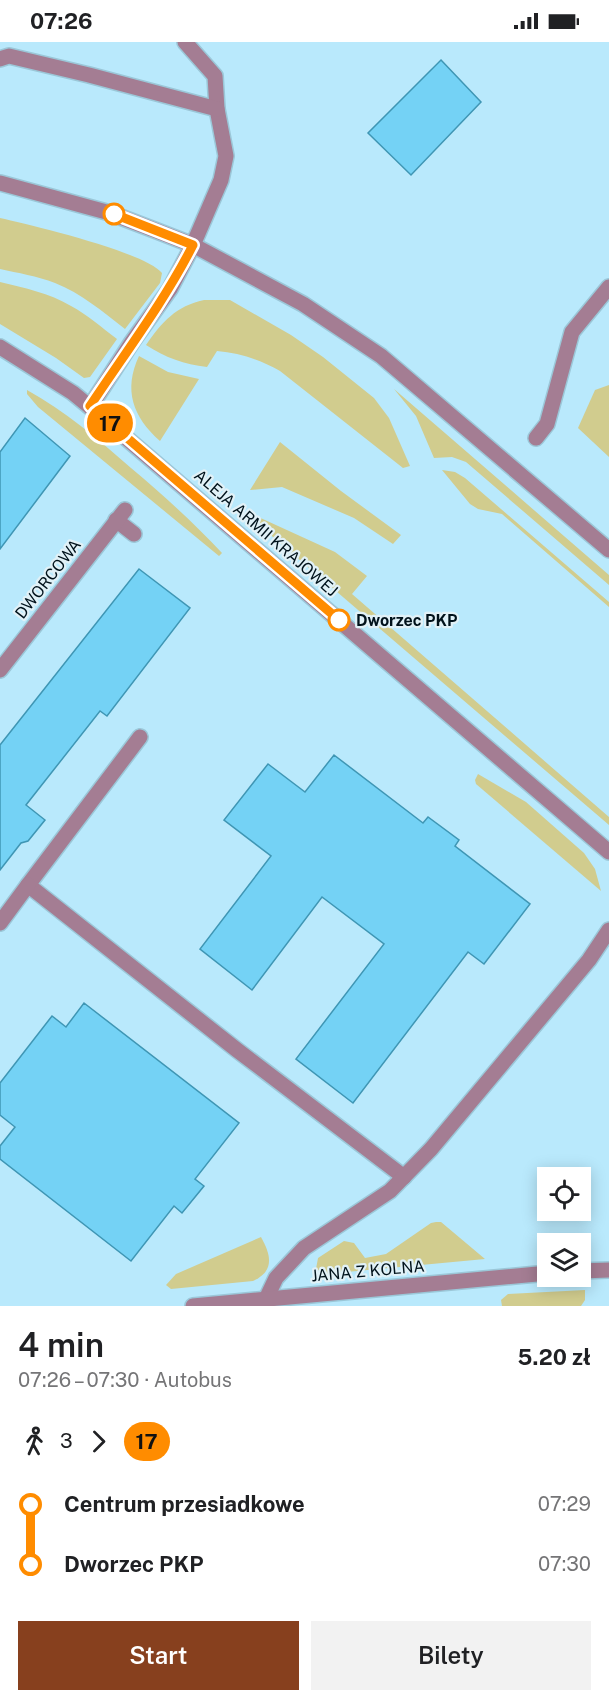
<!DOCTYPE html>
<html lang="pl">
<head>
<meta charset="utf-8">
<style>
  :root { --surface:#fff; --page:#f2f2f2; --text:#202124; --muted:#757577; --accent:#87401e }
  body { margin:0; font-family:"Public Sans",sans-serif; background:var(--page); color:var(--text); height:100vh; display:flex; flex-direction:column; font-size:22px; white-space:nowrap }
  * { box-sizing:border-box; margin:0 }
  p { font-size:20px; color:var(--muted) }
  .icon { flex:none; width:33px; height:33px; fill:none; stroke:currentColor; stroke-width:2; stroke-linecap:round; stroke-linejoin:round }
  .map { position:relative; height:1264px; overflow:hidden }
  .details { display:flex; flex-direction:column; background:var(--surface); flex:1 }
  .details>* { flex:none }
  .badge { padding:0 12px; border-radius:20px; font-size:21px; line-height:39px }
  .fabs { position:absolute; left:537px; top:1125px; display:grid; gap:12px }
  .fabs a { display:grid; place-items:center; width:54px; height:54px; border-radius:0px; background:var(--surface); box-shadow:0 3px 15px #0003; font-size:30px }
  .map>.badge { position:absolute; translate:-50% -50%; box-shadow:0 0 0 3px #fff }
  .legs { display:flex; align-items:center; gap:9px; height:66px; padding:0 18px; font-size:20px }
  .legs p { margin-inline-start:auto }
  .headline { display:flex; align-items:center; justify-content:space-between; height:102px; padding:0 18px }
  h1 { font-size:33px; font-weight:600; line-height:45px }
  .primary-button { display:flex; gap:12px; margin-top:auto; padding:12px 18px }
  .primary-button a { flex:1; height:69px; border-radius:0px; background:var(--accent); color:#fff; font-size:24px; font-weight:600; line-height:69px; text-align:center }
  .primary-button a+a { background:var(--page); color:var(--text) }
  ul { padding:0 18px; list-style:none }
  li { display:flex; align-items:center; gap:21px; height:60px; font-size:22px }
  li i { display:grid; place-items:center; width:9px; height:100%; margin:0 8px; background:currentColor }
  li i::after { content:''; width:15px; height:15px; margin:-8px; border:4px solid; border-radius:50%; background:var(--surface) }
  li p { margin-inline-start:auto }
  li:first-child i { background:linear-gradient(#0000 50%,currentColor 0) }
  li:last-child i { background:linear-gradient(currentColor 50%,#0000 0) }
  .status { display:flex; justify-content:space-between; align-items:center; height:42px; padding:0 30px; background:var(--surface); direction:ltr }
  .status svg { height:16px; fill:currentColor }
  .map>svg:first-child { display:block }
  .green { fill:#d1cc8e }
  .building { fill:#74d2f5; stroke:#3f96b4; stroke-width:1.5 }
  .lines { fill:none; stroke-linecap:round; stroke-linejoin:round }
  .service-casing { stroke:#9bc7d8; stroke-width:18 }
  .pedestrian-casing { stroke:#9bc7d8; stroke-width:18 }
  .minor-casing { stroke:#9bc7d8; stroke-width:18 }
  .tertiary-casing { stroke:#9bc7d8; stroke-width:18 }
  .service { stroke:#a47d93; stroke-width:15 }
  .pedestrian { stroke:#a47d93; stroke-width:15 }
  .minor { stroke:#a47d93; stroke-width:15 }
  .tertiary { stroke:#a47d93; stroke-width:15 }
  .line-1-casing { stroke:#fff; stroke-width:14 }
  .line-1 { stroke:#ff8c00; stroke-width:9 }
  .stop-1-dot { fill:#fff; stroke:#ff8c00; stroke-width:3 }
  .labels { text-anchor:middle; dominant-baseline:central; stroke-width:4.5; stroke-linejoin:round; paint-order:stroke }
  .street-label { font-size:16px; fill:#00121b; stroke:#e1f1f7 }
  .stop-label { font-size:16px; font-weight:bold; fill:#00121b; stroke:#e1f1f7; text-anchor:start }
</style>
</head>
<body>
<div class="status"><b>07:26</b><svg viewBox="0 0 49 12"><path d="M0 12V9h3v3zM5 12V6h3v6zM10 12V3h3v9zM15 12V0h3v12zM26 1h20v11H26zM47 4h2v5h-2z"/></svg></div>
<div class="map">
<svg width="609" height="1264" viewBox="0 0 609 1264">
  <rect width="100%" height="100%" fill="#b9e9fc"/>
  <g class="green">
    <path d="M 0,176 C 31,183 145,210 162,231 L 160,241 L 125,287 C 103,270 81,251 55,241 C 37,234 18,231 0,227 Z"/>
    <path d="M 0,240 C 25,246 49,251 71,264 C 88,273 102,286 117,297 L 90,335 L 84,336 L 56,316 L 0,282 Z"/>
    <path d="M 204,258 L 230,258 L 291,293 L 323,315 L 374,356 L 389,376 L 410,424 L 403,426 L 280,329 C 261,318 240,311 217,309 L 207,325 C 184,322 166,316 146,303 C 162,280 176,264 204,258 Z"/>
    <path d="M 139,314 L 168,330 L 199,337 L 160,399 C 133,375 123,348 139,314 Z"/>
    <path d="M 609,343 L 609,415 L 578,386 L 595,348 Z"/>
    <path d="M 394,347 L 609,533 L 609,543 L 466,420 L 452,415 L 434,416 L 416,374 Z"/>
    <path d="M 27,348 C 65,369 98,397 131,426 C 163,453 193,480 222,511 L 219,514 L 38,365 L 27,352 Z"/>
    <path d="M 280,400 L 341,449 L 401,493 L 393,502 L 354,476 L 282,445 L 250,448 Z"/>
    <path d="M 442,428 L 455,430 L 465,436 L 609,560 L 609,565 L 502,472 L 478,467 L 470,462 Z"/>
    <path d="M 254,473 L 335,510 L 367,534 L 352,552 L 609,775 L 609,783 L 253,478 Z"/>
    <path d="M 478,732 L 526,760 L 584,811 L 595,827 L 601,849 L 476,742 L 475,738 Z"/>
    <path d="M 436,1180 L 441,1180 L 485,1217 L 325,1232 L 316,1227 L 318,1216 L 344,1199 L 354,1201 L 365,1216 L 386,1212 L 431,1181 Z"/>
    <path d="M 261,1195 C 271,1213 275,1229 253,1239 L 171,1247 L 166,1243 L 176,1232 Z"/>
    <path d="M 585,1248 L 585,1258 L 581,1264 L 502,1264 L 501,1258 L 508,1252 Z"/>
  </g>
  <g class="building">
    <path d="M 441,18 L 481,60 L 411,133 L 368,91 Z"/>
    <path d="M 25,376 L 70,414 L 0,507 L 0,410 Z"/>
    <path d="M 139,527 L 190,566 L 107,674 L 100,669 L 26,763 L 45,778 L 28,799 L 21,801 L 0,828 L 0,703 Z"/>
    <path d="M 334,713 L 423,781 L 428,775 L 459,798 L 455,804 L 530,862 L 484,922 L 468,910 L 353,1061 L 296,1017 L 384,902 L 322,855 L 252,948 L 200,907 L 271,814 L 224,778 L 268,722 L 305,750 Z"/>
    <path d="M 84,961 L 239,1081 L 195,1137 L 204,1144 L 182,1171 L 174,1164 L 131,1219 L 0,1117 L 0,1104 L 15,1085 L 0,1073 L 0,1041 L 52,974 L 66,985 Z"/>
  </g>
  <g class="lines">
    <g class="service-casing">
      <g id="service">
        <path d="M 185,0 L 215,34 L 217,67 L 226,114 L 221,138 L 193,203"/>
        <path d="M 0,17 L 9,14 L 89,33 L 217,67"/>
        <path d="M 536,396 L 547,382 L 572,290 L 609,245"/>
        <path d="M 140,695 L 28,843 L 237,1008 L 404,1135"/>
        <path d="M 0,881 L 28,843"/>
        <path d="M 266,1257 L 276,1236 L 304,1206 L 390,1149 L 431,1107 L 589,918 L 609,888"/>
      </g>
    </g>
    <g class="pedestrian-casing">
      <g id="pedestrian">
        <path d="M 116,478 L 134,492"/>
        <path d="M 0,628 L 125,468"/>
      </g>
    </g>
    <g class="minor-casing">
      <g id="minor">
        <path d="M 580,1229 L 609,1228"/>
        <path d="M 193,1264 L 548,1231"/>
      </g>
    </g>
    <g class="tertiary-casing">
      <g id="tertiary">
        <path d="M 0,141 L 110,171 L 157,189 L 193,203 L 303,262 L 381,314 L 609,508"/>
        <path d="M 0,305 L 73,351 L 90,365 L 609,810"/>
        <path d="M 90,365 L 132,300 L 170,247 L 193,203"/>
      </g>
    </g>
    <use href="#service" class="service"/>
    <use href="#pedestrian" class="pedestrian"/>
    <use href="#minor" class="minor"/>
    <use href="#tertiary" class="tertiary"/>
  </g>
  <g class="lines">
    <g class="line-1-casing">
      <path id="line-1" d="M 114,172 L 193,203 C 164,260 125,311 90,364 L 339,578"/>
    </g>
    <use href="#line-1" class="line-1"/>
  </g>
  <g class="stop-1-dot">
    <circle cx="114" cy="172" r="10"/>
    <circle cx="339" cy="578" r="10"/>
  </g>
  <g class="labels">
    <g class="street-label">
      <text transform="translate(266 491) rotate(41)">ALEJA ARMII KRAJOWEJ</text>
      <text transform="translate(48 537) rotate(-52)">DWORCOWA</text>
      <text transform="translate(368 1229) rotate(-5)">JANA Z KOLNA</text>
    </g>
    <g class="stop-label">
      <text x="356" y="578">Dworzec PKP</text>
    </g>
  </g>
</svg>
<div class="fabs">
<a><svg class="icon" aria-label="locate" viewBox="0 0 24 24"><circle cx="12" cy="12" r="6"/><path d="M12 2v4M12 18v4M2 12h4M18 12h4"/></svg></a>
<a><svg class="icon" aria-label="layers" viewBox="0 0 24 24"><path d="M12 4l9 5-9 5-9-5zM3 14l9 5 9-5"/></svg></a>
</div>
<b class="badge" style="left:110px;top:381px;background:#ff8c00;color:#111">17</b>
</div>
<section class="details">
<div class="headline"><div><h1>4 min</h1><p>07:26 – 07:30 · Autobus</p></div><b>5.20 zł</b></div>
<div class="legs"><svg class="icon" aria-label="walk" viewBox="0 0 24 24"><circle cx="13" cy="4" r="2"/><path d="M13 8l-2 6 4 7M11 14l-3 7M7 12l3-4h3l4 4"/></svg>3<svg class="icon" aria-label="forward" viewBox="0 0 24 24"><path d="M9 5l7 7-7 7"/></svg><b class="badge" style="background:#ff8c00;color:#111">17</b></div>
<ul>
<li><i style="color:#ff8c00"></i><b>Centrum przesiadkowe</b><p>07:29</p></li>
<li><i style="color:#ff8c00"></i><b>Dworzec PKP</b><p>07:30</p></li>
</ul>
<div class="primary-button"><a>Start</a><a>Bilety</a></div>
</section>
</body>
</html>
